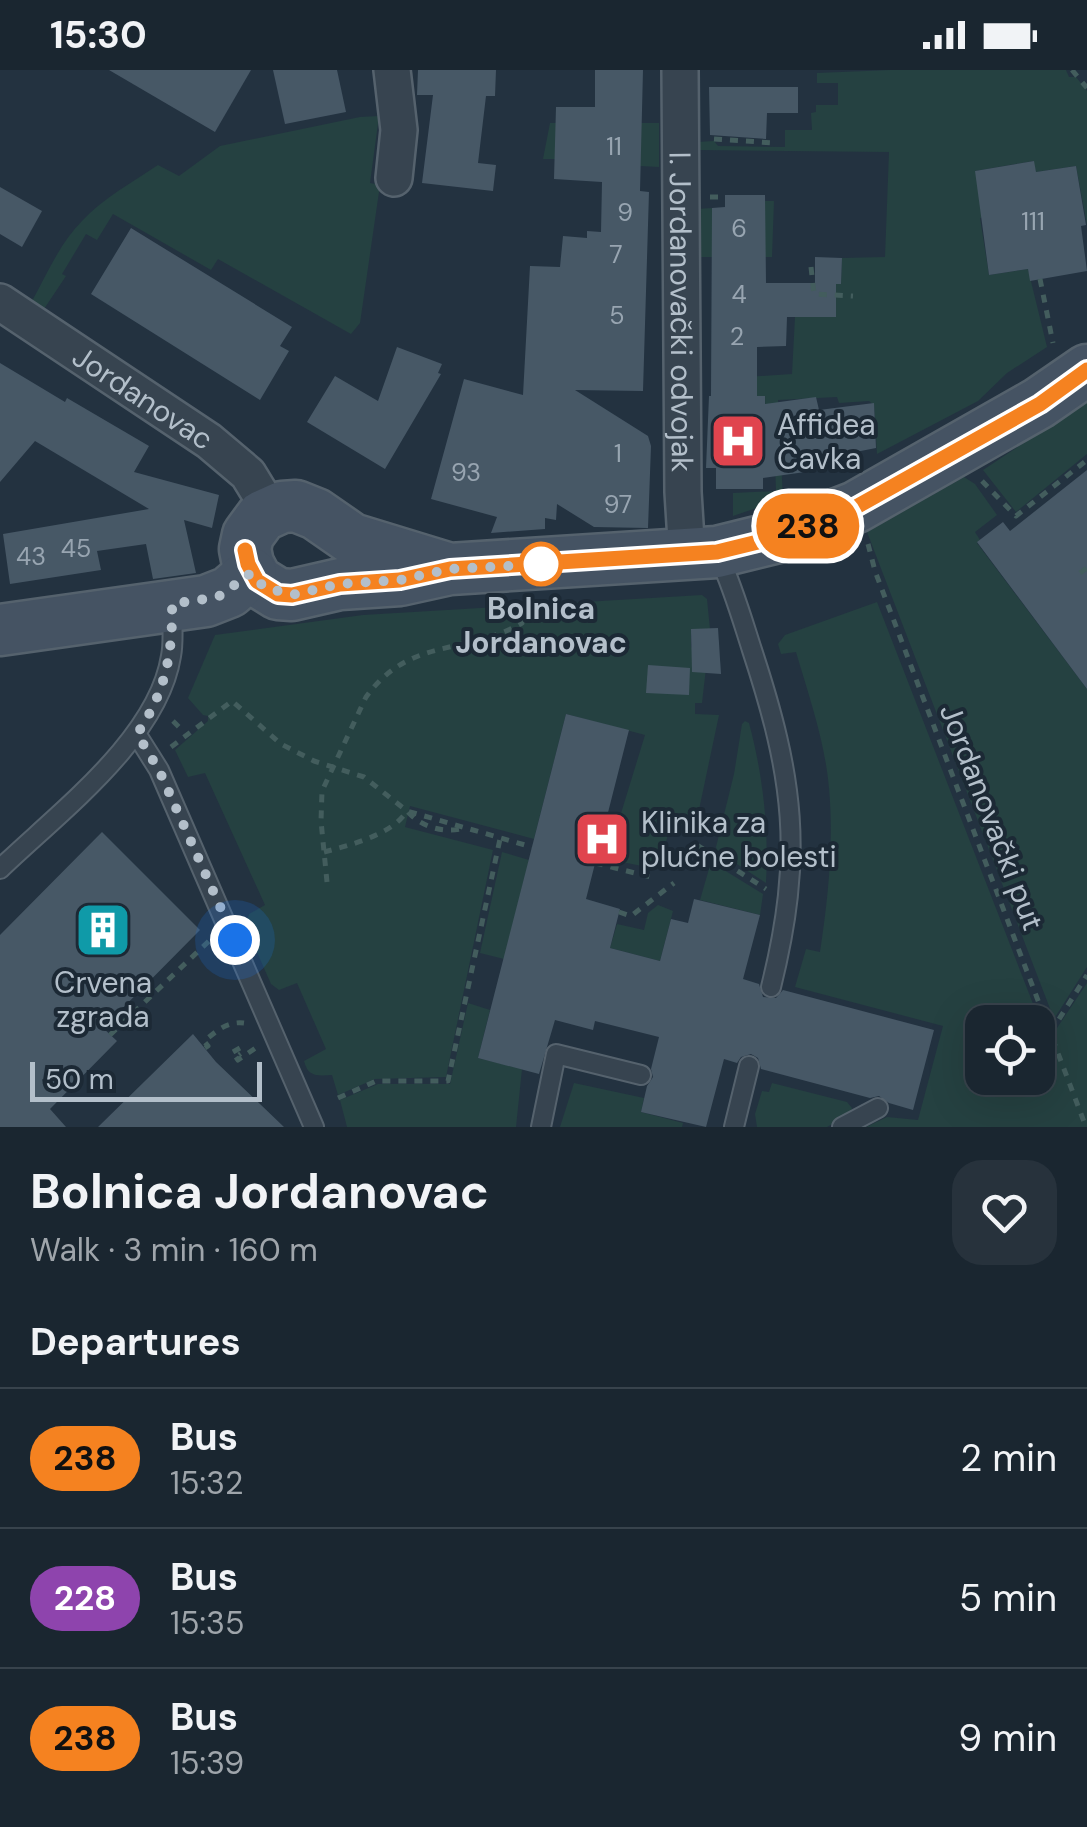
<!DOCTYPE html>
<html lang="en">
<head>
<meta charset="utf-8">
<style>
  :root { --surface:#1a2630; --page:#27323c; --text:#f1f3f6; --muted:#9fa5ab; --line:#38434c }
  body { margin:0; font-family:"DM Sans",sans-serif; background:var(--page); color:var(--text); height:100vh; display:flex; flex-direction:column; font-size:38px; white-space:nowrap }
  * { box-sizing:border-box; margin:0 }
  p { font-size:32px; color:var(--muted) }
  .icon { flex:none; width:55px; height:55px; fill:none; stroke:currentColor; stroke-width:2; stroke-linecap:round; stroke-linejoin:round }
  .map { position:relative; height:1057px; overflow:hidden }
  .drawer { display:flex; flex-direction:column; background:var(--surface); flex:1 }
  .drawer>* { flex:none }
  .badge { padding:0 20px; border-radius:32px; font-size:35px; line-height:65px }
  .tools { position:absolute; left:965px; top:935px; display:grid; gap:20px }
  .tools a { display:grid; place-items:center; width:90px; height:90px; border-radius:20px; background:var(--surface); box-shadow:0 10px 40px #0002,0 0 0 2px var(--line); font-size:50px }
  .scale { position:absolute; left:30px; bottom:25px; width:232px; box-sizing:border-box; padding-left:10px; border:5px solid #b3bfca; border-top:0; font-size:28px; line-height:35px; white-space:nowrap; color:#b3bfca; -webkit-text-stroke:8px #1c2935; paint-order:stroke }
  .you { position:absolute; width:50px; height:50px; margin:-25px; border:8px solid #fff; border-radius:50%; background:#1a73e8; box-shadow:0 0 0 15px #1a73e833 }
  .map>.badge { position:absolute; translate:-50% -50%; box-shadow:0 0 0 5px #fff }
  h2 { padding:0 30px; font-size:38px; line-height:90px }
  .round { display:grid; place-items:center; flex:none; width:105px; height:105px; border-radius:30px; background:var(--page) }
  .overview { display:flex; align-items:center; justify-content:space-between; height:170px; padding:0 30px }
  h1 { font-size:48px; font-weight:700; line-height:75px }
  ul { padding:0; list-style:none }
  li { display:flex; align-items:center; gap:30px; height:140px; padding:0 30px; border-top:2px solid var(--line) }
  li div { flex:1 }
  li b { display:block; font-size:38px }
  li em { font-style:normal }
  li .badge { min-width:110px; font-weight:700; text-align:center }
  .status { display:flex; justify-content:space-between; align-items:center; height:70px; padding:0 50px; background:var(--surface); direction:ltr }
  .status svg { height:28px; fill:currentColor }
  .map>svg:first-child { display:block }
  .green { fill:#254141; fill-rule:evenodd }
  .building { fill:#475866 }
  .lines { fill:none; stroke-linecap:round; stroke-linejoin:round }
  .service-casing { stroke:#55626d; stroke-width:22 }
  .minor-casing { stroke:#55626d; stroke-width:40 }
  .secondary-casing { stroke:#55626d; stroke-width:55 }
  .path { stroke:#435d5d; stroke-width:5; stroke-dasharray:8 8; stroke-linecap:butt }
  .service { stroke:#374450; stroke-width:18 }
  .minor { stroke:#374450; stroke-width:35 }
  .secondary { stroke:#455363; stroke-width:50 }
  .line-casing { stroke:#fff; stroke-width:22 }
  .line { stroke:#f58220; stroke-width:15 }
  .walk { stroke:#b3bfca; stroke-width:10; stroke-dasharray:0 18 }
  .stop-dot { fill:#fff; stroke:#f58220; stroke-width:5 }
  .labels { text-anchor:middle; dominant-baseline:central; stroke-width:8; stroke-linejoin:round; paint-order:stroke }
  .number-label { font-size:25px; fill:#98a5b1 }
  .street-label { font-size:30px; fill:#b3bfca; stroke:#1c2935 }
  .poi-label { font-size:30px; fill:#b3bfca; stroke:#1c2935; text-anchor:start }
  .stop-label { font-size:30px; font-weight:bold; fill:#b3bfca; stroke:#1c2935 }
</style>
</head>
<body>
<div class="status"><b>15:30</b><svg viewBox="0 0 49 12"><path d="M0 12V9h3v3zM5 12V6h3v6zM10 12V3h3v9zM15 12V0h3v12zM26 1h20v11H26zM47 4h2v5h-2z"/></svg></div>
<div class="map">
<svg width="1087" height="1057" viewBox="0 0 1087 1057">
  <rect width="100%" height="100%" fill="#233240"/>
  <g class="green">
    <path d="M 890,0 L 1066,0 L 1069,7 L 1076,7 L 1087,21 L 1087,155 L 1076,96 L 1036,102 L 1033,91 L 975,101 L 1003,143 L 980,148 L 989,205 L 1028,199 L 1047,277 L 1007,303 L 978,331 L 877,384 L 874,335 L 869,331 L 839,333 L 837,327 L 778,330 L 783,429 L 733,446 L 733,423 L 776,421 L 775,392 L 766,372 L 765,326 L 747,326 L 747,307 L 792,304 L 795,247 L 836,247 L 836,214 L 841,213 L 842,188 L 885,187 L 889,82 L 697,80 L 697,72 L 714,71 L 718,76 L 785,77 L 785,60 L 812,60 L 811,43 L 816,42 L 816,35 L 838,35 L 838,13 L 817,13 L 817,3 Z"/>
    <path d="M 379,46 L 370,113 L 380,115 L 360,253 L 351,264 L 218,189 L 211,200 L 113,144 L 97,170 L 86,164 L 62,204 L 66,206 L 44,239 L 32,231 C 47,204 60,173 82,151 C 103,128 133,112 158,95 L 179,106 L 220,76 L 360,47 Z"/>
    <path d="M 550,53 L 659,53 L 659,97 L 640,96 L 641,64 L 587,89 L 543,89 Z"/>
    <path d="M 765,131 L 774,131 L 772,187 L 698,187 L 697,139 L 712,138 L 713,174 L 765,173 Z"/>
    <path d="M 1087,331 L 1087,384 L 1016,442 L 983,400 Z"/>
    <path d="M 964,407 L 975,414 L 997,445 L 975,462 L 980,470 L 977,473 L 1087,619 L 1087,897 L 1054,949 L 867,462 Z"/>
    <path d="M 702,525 L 707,529 L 710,559 L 691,564 L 691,576 L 706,598 L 702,633 L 695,633 L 695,644 L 719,645 L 696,754 L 671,756 L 657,799 L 607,789 L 645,665 L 566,644 L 534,769 L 410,736 L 405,757 L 493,780 L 446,1007 L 375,1009 L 338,1025 L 332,1005 C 317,1006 308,1007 304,991 L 326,979 L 297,913 L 279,920 L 271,914 L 245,855 L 249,844 L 265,835 L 205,703 L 188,707 L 175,680 L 208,651 L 208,646 L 203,645 L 188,628 L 215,565 L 363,545 Z"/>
    <path d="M 877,532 L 1044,962 L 1057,958 L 1087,913 L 1087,1057 L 866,1057 L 887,1047 L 918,1050 L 943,956 L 795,917 L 806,879 L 820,882 C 828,829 834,773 829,718 C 825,672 809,626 796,582 L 781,584 L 778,574 L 785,565 ZM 982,952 L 1038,952 L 1038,1008 L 982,1008 Z"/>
    <path d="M 745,651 L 749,653 C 763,705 769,759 766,813 L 717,781 L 716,777 L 734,704 L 742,654 Z"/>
    <path d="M 502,782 L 529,790 L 504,889 L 480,883 Z"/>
    <path d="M 711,792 L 763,824 L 760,845 L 700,830 Z"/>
    <path d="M 658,835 L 673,841 L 660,891 L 610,878 L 617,854 L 644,860 L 648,843 Z"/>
    <path d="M 468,933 L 490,940 L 478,988 L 522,999 L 516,1057 L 347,1057 L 340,1030 L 378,1014 L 450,1014 Z"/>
    <path d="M 574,1013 L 644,1028 L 641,1042 L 683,1053 L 682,1057 L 560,1057 Z"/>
    <path d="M 772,1013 L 847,1032 L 852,1038 L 850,1044 L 827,1057 L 757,1057 L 755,1044 L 762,1021 L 769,1022 Z"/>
  </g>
  <g class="building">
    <path d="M 109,0 L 251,0 L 215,62 Z"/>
    <path d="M 273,0 L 337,0 L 346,42 L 285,54 Z"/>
    <path d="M 418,0 L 496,0 L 495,26 L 486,26 L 478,93 L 496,95 L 493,121 L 422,113 L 433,25 L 417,25 Z"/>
    <path d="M 595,0 L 643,0 L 640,121 L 649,122 L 643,321 L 575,320 L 648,366 L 651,376 L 648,458 L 594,457 L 557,434 L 556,450 L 545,448 L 545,459 L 491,463 L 497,447 L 431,429 L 464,309 L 523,325 L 530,196 L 560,197 L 563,166 L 587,168 L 587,161 L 601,162 L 602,112 L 554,109 L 556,37 L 595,37 Z"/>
    <path d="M 709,17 L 798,17 L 798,43 L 767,43 L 766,69 L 710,65 Z"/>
    <path d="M 1034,91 L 1036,102 L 1076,96 L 1086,155 L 1081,156 L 1087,201 L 1030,211 L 1028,199 L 989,205 L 975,101 Z"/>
    <path d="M 0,117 L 42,141 L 22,177 L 0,164 Z"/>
    <path d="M 725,125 L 765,125 L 766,213 L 815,213 L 815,187 L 842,188 L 841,214 L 836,214 L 836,247 L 787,247 L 786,276 L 757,277 L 757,326 L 765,326 L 765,334 L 816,327 L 819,340 L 874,333 L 876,378 L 825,388 L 826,399 L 763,408 L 763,419 L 716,419 L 716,398 L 706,398 L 709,326 L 711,326 L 712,138 L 725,137 Z"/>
    <path d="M 131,158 L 292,257 L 280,276 L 289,281 L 260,330 L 91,224 Z"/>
    <path d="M 397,277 L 442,294 L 438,303 L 441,304 L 385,399 L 307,352 L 335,306 L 378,331 Z"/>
    <path d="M 0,293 L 65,332 L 67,328 L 149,376 L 134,402 L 219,425 L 212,458 L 184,450 L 196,503 L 153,509 L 146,474 L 97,481 L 101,500 L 10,514 L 3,464 L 149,439 L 35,371 L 0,412 Z"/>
    <path d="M 1087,400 L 1087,619 L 977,472 L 1003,452 L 1010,461 Z"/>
    <path d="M 718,558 L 721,604 L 692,602 L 691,559 Z"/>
    <path d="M 648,595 L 690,598 L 689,625 L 646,623 Z"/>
    <path d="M 566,644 L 629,660 L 586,829 L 620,839 L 610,878 L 660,891 L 671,849 L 688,853 L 694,829 L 760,845 L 743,909 L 759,914 L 763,927 L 776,928 L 783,920 L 934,960 L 913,1040 L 889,1033 L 879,1026 L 870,1028 L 761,999 L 758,988 L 751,984 L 741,987 L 737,993 L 724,989 L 706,1057 L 641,1042 L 647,1016 L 653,1007 L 651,999 L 659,967 L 595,951 L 593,960 L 555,950 L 539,1004 L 478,988 Z"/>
    <path d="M 102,762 L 200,860 L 103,958 L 117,971 L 50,1039 L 66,1057 L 0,1057 L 0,865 Z"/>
    <path d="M 193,964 L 216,992 L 284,1057 L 98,1057 Z"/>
  </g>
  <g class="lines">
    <g class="service-casing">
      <g id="service">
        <path d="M 719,487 C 733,517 742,549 752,580 C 794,708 804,784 771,917"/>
        <path d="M 137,665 L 159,700 L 314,1057"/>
        <path d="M 0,799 C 58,743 158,669 171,586 C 174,571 172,555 172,540"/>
        <path d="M 541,1057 L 556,984 L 641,1005"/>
        <path d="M 734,1057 L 749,996"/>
        <path d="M 842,1057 L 878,1038"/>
      </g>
    </g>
    <g class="minor-casing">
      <g id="minor">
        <path d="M 392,0 L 399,60 L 394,108"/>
        <path id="s1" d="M 680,0 L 683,422 L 687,486"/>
        <path id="s2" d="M 0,232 L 209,371 L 248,404 L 270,440"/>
      </g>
    </g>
    <g class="secondary-casing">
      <g id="secondary">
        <path d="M 450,499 L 352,469 L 316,444 L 296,436 L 282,437 L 262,446 L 248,465 L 245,479 L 248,494 L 257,511 L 278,524 L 292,525 L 340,514 L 400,510 L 450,499 L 717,482 L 778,467 L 856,437 L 1039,333 L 1087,300"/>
        <path d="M 0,560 L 206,531 L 229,522 L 251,503"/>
      </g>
    </g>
    <g class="path">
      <path d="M 1072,0 L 1087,18"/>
      <path d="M 714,69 L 775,73"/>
      <path d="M 710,127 L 723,127"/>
      <path d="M 811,197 L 814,224 L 853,226"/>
      <path d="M 1040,209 L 1053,273"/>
      <path d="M 982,411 L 1016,446 L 1087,390"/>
      <path d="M 868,474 L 875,501 L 1086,1057"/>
      <path d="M 1080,503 L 1087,498"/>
      <path d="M 173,651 L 182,660 L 183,658"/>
      <path d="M 171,677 L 232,631 L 281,674 L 314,691 L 364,707 L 407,741 L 532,777"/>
      <path d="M 697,775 L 766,819"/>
      <path d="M 324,782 C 350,775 392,765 407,741 C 420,756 441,763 461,759"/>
      <path d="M 595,793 L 651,807"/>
      <path d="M 327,812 L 321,751 L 322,721 L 366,627 C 410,566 465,586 522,553 L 523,535"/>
      <path d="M 619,842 L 631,846 L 674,813"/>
      <path d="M 1047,959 L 1056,954 L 1087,905"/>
      <path d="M 110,965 L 209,871"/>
      <path d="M 205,978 L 208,976 L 204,971 C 217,961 227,951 244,953"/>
      <path d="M 233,982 L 240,978 L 243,982 L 239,985"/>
      <path d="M 236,987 L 238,990 L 257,977"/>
      <path d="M 338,1028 L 376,1011 L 448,1011 L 500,769"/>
    </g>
    <use href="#service" class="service"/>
    <use href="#minor" class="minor"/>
    <use href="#secondary" class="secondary"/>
  </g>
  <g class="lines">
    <g class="line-casing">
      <path id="line" d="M 245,480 L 248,494 L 257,511 L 278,524 L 292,525 L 340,514 L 400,510 L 450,499 L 717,482 L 778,467 L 856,437 L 1040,334 L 1087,300"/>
    </g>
    <use href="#line" class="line"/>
    <path class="walk" d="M 235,870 L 159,700 L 137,664 C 165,623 173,584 172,534 L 218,527 L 251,503 L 264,517 L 292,525 L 340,514 L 400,510 L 450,499 L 548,494 L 541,494"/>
  </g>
  <defs>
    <g id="hospital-square" transform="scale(2.875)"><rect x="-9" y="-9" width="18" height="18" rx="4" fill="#e0444e" stroke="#1c2935"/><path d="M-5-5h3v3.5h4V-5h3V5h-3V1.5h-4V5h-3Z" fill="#fff"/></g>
    <g id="building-square" transform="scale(2.875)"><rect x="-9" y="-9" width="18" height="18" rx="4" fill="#0f9aa8" stroke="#1c2935"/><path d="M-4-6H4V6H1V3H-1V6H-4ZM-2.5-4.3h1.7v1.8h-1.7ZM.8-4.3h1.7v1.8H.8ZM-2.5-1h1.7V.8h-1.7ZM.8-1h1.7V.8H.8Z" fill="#fff"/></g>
  </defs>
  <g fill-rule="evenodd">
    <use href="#hospital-square" x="738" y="371"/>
    <use href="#hospital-square" x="602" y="769"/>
    <use href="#building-square" x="103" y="860"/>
  </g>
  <circle class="stop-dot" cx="541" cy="494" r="20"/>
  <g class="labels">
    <g class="number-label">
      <text x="614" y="76">11</text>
      <text x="625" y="142">9</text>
      <text x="1033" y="151">111</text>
      <text x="739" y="158">6</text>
      <text x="616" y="184">7</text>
      <text x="739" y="224">4</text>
      <text x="617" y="245">5</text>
      <text x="737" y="266">2</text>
      <text x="618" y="383">1</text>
      <text x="466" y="402">93</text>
      <text x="618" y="434">97</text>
      <text x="76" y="478">45</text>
      <text x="31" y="486">43</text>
    </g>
    <g class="street-label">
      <text stroke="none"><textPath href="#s1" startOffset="242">I. Jordanovački odvojak</textPath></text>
      <text stroke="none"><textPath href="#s2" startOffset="172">Jordanovac</textPath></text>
      <text transform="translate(992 747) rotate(69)">Jordanovački put</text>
    </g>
    <g class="poi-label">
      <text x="777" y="354">Affidea<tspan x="777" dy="34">Čavka</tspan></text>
      <text x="641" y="752">Klinika za<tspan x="641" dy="34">plućne bolesti</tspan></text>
      <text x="103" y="912" text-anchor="middle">Crvena<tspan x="103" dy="34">zgrada</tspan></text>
    </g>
    <g class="stop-label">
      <text x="541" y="538">Bolnica<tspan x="541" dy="34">Jordanovac</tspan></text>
    </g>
  </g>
</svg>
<div class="tools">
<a><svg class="icon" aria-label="locate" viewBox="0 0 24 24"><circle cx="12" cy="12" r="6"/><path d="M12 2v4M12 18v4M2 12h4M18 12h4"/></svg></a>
</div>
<div class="scale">50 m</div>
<div class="you" style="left:235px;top:870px"></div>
<b class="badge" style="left:808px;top:456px;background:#f58220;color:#111">238</b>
</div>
<section class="drawer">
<div class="overview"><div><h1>Bolnica Jordanovac</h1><p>Walk · 3 min · 160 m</p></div><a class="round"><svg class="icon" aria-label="heart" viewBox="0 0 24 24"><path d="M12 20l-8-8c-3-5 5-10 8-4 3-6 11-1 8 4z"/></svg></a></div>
<h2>Departures</h2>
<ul>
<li><span class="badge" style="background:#f58220;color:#111">238</span><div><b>Bus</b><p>15:32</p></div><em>2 min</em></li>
<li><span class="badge" style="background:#8e44ad;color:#fff">228</span><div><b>Bus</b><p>15:35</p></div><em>5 min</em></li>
<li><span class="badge" style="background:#f58220;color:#111">238</span><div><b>Bus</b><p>15:39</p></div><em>9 min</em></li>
</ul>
</section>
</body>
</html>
